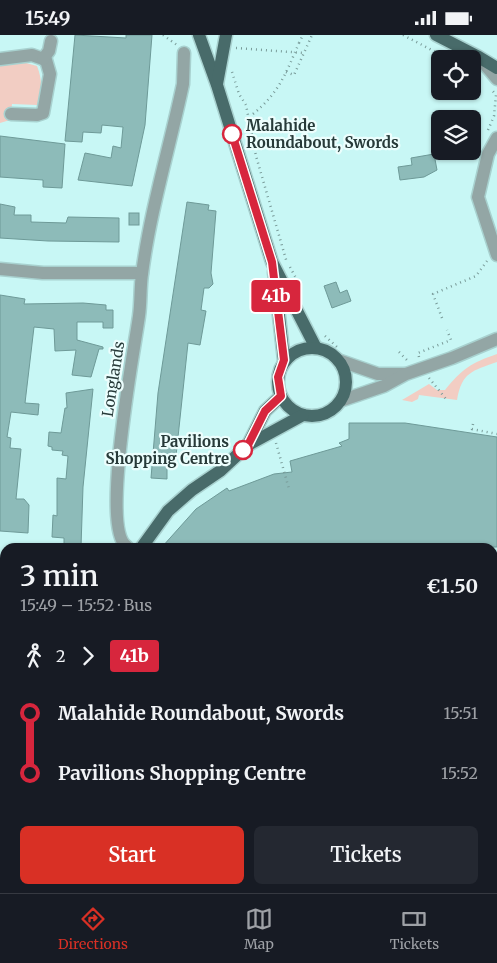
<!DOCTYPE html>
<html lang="en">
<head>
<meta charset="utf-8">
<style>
  :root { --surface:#171b24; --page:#242831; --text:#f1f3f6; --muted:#9ea1a6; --line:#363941; --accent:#d93025 }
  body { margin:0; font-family:Merriweather,serif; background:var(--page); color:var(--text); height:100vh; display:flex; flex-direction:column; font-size:19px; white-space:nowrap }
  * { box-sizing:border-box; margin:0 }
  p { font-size:16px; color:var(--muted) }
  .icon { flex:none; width:28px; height:28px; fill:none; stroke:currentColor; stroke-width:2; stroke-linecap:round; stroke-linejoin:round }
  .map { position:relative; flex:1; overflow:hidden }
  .details { position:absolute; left:0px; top:508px; width:498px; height:351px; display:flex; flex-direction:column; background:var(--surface); border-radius:15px 15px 0 0; box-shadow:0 1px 4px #0004 }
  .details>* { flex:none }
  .badge { padding:0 10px; border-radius:4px; font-size:18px; line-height:32px }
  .controls { position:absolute; left:431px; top:15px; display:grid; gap:10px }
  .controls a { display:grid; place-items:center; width:50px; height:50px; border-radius:8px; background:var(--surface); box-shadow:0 1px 4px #0004; font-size:25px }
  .map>.badge { position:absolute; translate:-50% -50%; box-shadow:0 0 0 2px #fff }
  .legs { display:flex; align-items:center; gap:8px; height:55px; padding:0 20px; font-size:16px }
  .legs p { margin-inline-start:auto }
  .summary { display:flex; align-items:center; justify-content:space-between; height:85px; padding:0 20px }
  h1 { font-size:28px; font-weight:600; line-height:38px }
  .primary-button { display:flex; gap:10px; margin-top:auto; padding:10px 20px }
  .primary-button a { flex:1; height:58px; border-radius:8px; background:var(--accent); color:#fff; font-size:20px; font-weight:600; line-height:58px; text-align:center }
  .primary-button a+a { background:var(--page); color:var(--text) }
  ul { padding:0 20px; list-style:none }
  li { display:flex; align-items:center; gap:18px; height:60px; font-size:19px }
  li i { display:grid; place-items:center; width:8px; height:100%; margin:0 6px; background:currentColor }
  li i::after { content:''; width:12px; height:12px; margin:-6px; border:4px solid; border-radius:50%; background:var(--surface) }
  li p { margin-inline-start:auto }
  li:first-child i { background:linear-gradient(#0000 50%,currentColor 0) }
  li:last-child i { background:linear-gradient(currentColor 50%,#0000 0) }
  .status { display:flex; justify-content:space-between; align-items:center; height:35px; padding:0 25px; background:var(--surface); direction:ltr }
  .status svg { height:14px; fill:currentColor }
  .tabs { display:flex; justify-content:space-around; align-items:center; height:70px; border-top:1px solid var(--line); background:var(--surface); font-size:14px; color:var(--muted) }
  .tabs a { display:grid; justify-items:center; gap:2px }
  .tabs .active { color:var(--accent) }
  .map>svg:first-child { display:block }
  .green { fill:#f2cdc3 }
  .building { fill:#8dbbb9; stroke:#6e9a98 }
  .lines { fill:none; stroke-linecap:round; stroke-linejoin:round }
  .minor-casing { stroke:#a8d1cf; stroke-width:15 }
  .major-casing { stroke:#a8d1cf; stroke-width:15 }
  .path { stroke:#799b99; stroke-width:2.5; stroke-dasharray:1 4; stroke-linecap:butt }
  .minor { stroke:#93a6a5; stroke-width:12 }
  .major { stroke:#486b6a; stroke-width:12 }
  .path-bridge { stroke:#799b99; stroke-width:2.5; stroke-dasharray:1 4; stroke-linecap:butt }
  .line-1-casing { stroke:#fff; stroke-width:11 }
  .line-1 { stroke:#d7263d; stroke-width:8 }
  .stop-1-dot { fill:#fff; stroke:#d7263d; stroke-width:2.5 }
  .labels { text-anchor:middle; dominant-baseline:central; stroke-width:4.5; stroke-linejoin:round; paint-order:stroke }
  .stop-label { font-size:15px; font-weight:bold; fill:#273a39; stroke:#ecfefd; text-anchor:start }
  .street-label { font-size:15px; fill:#273a39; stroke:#ecfefd }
</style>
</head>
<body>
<div class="status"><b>15:49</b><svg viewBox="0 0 49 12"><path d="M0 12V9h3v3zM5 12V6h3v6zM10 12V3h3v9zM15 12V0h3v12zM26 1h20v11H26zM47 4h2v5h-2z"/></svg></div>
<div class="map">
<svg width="497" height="858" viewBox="0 0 497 858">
  <rect width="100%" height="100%" fill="#c8f7f5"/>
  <g class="green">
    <path d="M 26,28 L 37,31 C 42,43 43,58 37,70 L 12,69 L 10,85 L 0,88 L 0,30 Z"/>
    <path d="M 497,319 L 497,327 C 472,336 462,337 457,365 L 419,360 L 418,364 L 412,367 L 402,365 L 429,349 L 437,355 L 445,355 C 462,334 471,328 497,319 Z"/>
  </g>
  <g class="building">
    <path d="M 75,0 L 126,3 L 126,0 L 152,0 L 145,90 L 132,151 L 78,145 L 85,118 L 111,123 L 113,111 L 121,113 L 123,92 L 102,90 L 101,98 L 83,97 L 82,107 L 65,106 Z"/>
    <path d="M 0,101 L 65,109 L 62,153 L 43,152 L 43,145 L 0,142 Z"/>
    <path d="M 434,119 L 437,135 L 424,142 L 400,145 L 398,132 L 412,130 L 411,123 Z"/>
    <path d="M 187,167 L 209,170 L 208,175 L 216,176 L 211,238 L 213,249 L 209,253 L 204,253 L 201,275 L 206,276 L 200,310 L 188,308 L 176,421 L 173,421 L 172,432 L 167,432 L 167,444 L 151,443 L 158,358 Z"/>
    <path d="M 0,169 L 15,172 L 14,180 L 31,180 L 31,187 L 66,188 L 68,182 L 119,183 L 119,207 L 48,206 L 0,203 Z"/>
    <rect x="129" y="178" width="10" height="12"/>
    <path d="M 336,247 L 340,258 L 347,255 L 351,266 L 332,273 L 324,251 Z"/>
    <path d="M 0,260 L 25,264 L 24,269 L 83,268 L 106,270 L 106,275 L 113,275 L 113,293 L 103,293 L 103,287 L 77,287 L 77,305 L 103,312 L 103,314 L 99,314 L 91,342 L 72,340 L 76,315 L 55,316 L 54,294 L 34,292 L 25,368 L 39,369 L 38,380 L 11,377 L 7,402 L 11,403 L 10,413 L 21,414 L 16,464 L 24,464 L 29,470 L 28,498 L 0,496 Z"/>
    <path d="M 93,354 L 83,452 L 81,512 L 64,512 L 64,503 L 52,502 L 53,480 L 57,481 L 57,443 L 66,444 L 68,421 L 62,420 L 63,416 L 52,415 L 52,412 L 48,411 L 49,397 L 61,398 L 65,373 L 67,373 L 66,358 Z"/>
    <path d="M 349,388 L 405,388 L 497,402 L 497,512 L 162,512 L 196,474 L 227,453 L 229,456 L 274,439 L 292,437 L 290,426 L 342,411 L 339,408 L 349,404 Z"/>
  </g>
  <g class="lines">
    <g class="minor-casing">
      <g id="minor">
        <path d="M 0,24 L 32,20 L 46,25 L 50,39 L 43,78 L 37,80 L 11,79"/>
        <path d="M 43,24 L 49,16 L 51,6"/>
        <path d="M 481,25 L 497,44"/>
        <path d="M 497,103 L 488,119 L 478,162 L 497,220"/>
        <path d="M 0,234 L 43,238 L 142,238"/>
        <path d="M 338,325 L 378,339 L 404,339"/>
        <path d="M 343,365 L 384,351 L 406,339 L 452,323 L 497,304"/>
        <path d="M 127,512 C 100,493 134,317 139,281 C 141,267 140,253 142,239 C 150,176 170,111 183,49 L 184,18"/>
        <path d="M 0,703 L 5,706"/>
        <path d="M 492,759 L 497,761"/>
        <path d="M 0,771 L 5,770"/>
        <path d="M 492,791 L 497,792"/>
        <path d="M 81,858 L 81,854"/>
        <path d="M 127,858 L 128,854"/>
        <path d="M 356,858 L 358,854"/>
        <path d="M 456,858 L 456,854"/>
      </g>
    </g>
    <g class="major-casing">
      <g id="major">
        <path d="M 199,0 L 217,50 L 272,227 L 316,313"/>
        <path d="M 436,0 L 477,21 L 497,33"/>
        <path d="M 217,49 L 226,0"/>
        <path d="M 274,237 L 284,325"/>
        <circle cx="312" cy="347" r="34"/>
        <path d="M 248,410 L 265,376 L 281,361"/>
        <path d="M 142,512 L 168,476 L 192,455 L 220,436 L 248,410 L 303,380"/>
        <path d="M 60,858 L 60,854"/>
      </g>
    </g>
    <g class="path">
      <path d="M 163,0 L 177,10"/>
      <path d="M 403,0 L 449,24"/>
      <path d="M 299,8 L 303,0"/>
      <path d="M 236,13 L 304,18"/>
      <path d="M 232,37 L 239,59 L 246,70 L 256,121 L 287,228"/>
      <path d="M 286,37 L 294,40 L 312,0"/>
      <path d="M 488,95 L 494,81 L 496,60 L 492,55"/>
      <path d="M 290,232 L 298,247"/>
      <path d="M 442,283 L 433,259 L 476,241 L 487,226"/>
      <path d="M 325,301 L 337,312"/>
      <path d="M 399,317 L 407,325"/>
      <path d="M 419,322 L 418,318 L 451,305 L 447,295"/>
      <path d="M 429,343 L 446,364"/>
      <path d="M 473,389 L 472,394 L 497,399"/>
      <path d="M 276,408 L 289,454"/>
      <path d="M 25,858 L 31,854"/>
    </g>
    <use href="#minor" class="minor"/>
    <use href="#major" class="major"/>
    <path class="path-bridge" d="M 253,79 C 279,58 286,38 299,8"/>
  </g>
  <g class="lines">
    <g class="line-1-casing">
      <path id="line-1" d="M 232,99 L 272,227 L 284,325 L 278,342 L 281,361 L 265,376 L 248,410 L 243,415"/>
    </g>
    <use href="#line-1" class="line-1"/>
  </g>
  <g class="stop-1-dot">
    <circle cx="232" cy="99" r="9"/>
    <circle cx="243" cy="415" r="9"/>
  </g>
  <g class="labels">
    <g class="stop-label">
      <text x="246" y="90">Malahide<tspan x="246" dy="17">Roundabout, Swords</tspan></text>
      <text x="229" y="406" text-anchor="end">Pavilions<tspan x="229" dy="17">Shopping Centre</tspan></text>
    </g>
    <g class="street-label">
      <text transform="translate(113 344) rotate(-81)">Longlands</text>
    </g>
  </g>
</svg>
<div class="controls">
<a><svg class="icon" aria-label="locate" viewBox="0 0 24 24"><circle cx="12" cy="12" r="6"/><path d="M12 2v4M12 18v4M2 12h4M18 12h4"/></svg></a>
<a><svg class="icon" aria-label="layers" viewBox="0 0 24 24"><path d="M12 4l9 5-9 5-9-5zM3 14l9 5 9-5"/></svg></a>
</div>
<b class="badge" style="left:276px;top:261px;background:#d7263d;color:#fff">41b</b>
<section class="details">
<div class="summary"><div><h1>3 min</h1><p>15:49 – 15:52 · Bus</p></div><b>€1.50</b></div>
<div class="legs"><svg class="icon" aria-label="walk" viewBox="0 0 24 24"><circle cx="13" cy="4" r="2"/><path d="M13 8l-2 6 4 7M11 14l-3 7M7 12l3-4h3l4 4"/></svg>2<svg class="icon" aria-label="forward" viewBox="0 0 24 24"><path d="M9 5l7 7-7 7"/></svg><b class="badge" style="background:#d7263d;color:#fff">41b</b></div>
<ul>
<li><i style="color:#d7263d"></i><b>Malahide Roundabout, Swords</b><p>15:51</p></li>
<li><i style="color:#d7263d"></i><b>Pavilions Shopping Centre</b><p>15:52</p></li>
</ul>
<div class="primary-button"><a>Start</a><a>Tickets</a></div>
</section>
</div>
<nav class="tabs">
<a class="active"><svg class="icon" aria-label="directions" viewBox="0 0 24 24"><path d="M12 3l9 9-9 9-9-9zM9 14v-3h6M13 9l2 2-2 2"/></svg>Directions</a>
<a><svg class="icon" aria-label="map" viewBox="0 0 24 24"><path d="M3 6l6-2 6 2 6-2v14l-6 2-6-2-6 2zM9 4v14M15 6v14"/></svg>Map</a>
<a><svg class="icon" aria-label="tickets" viewBox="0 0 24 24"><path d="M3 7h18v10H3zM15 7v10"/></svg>Tickets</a>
</nav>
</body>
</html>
